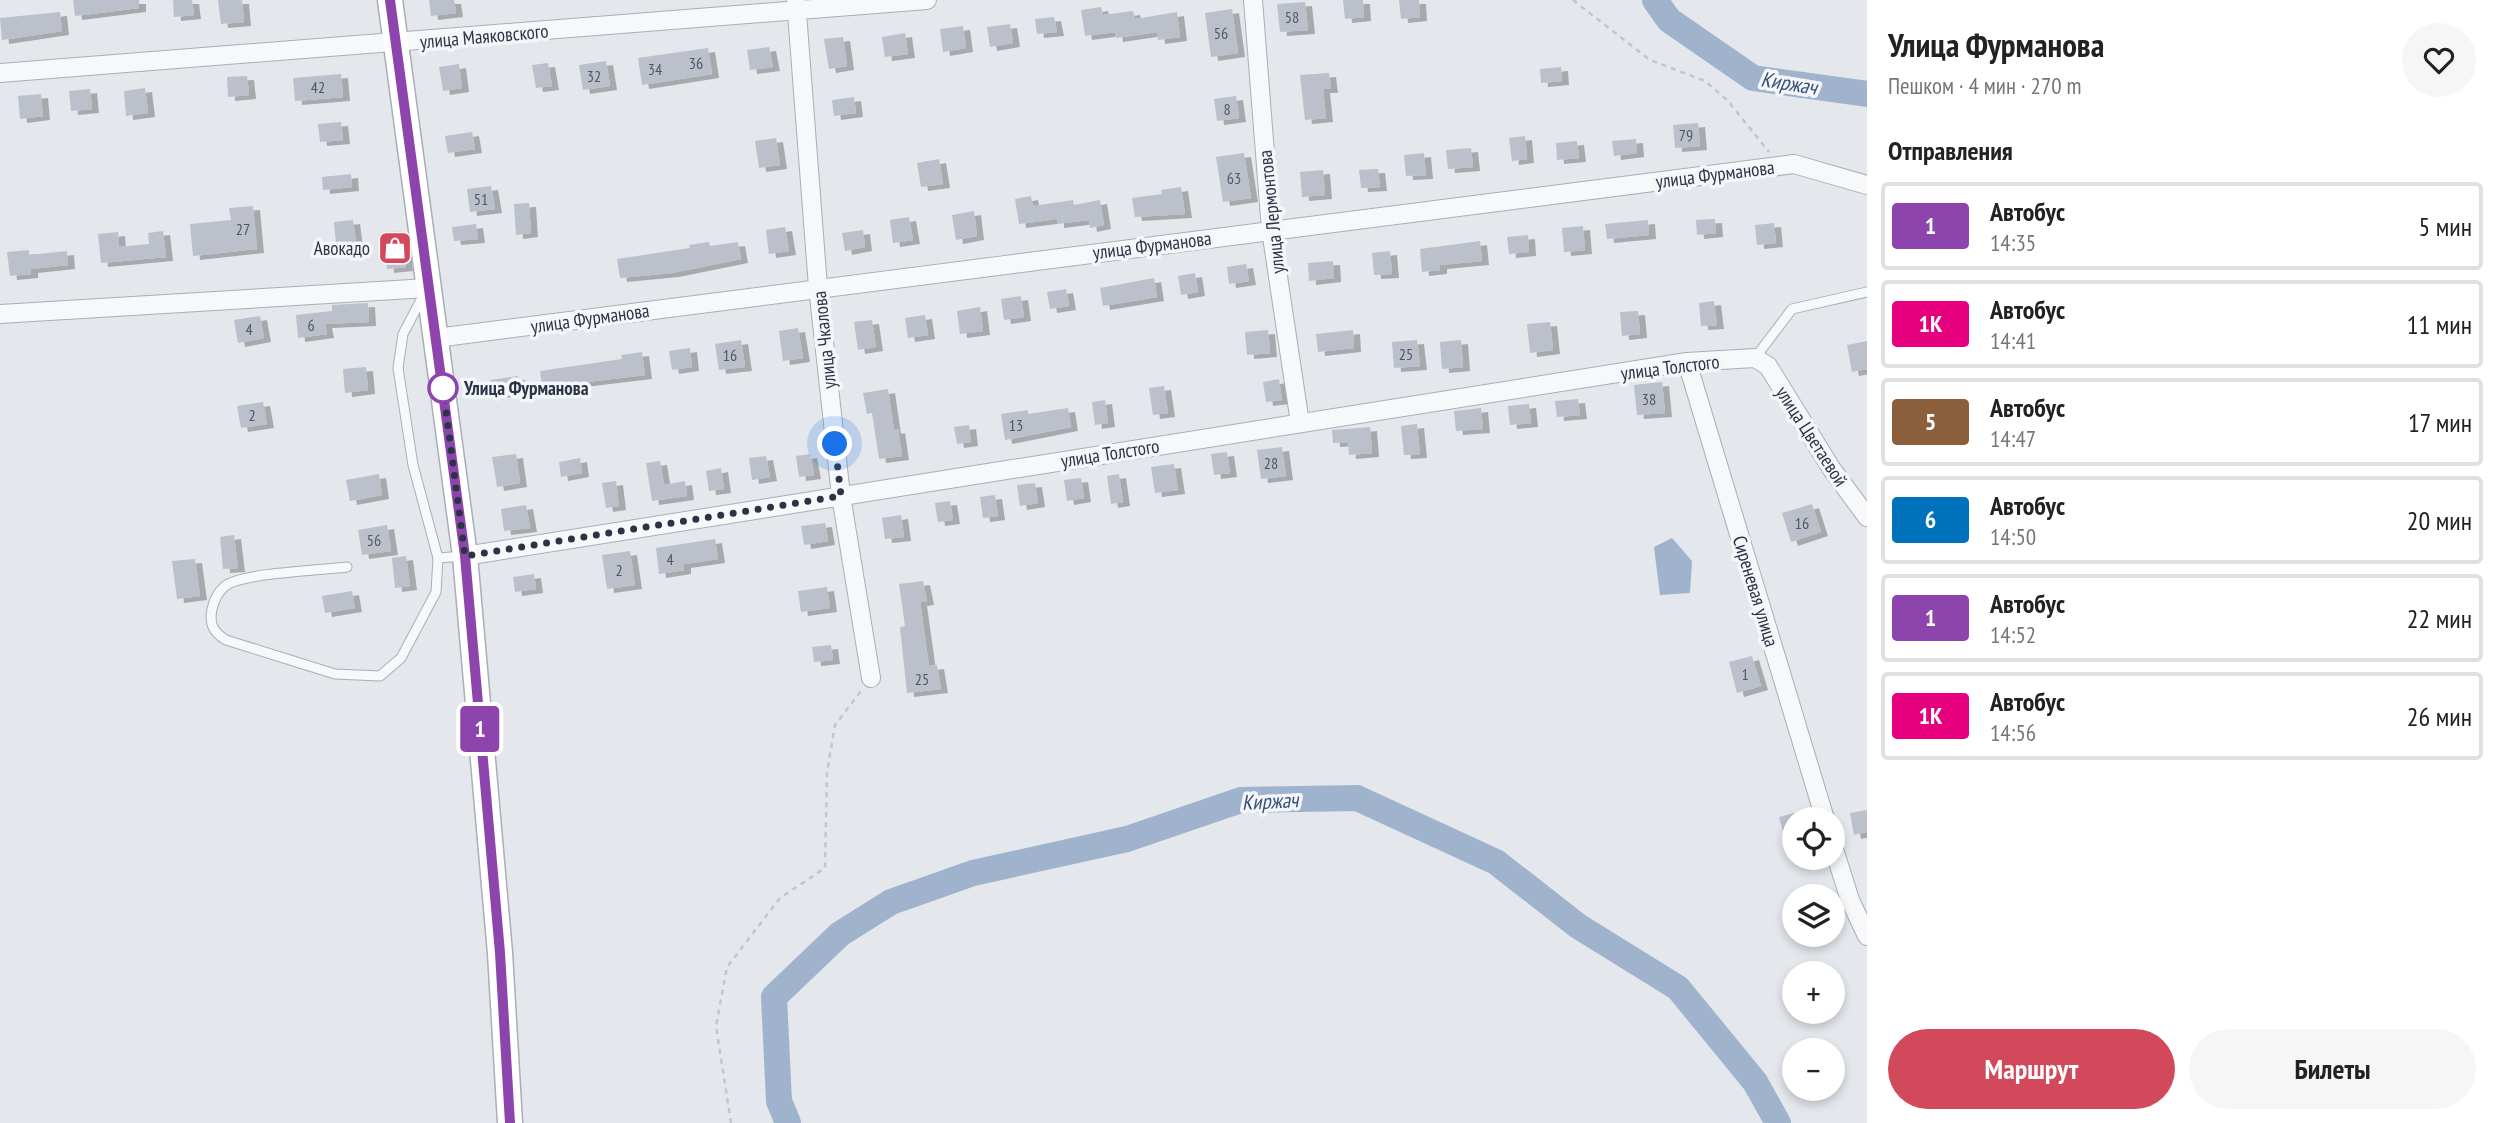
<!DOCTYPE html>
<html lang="ru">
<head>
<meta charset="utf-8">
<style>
  :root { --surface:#fff; --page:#f6f6f6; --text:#222; --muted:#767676; --line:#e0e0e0; --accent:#d1495b }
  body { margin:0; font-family:"PT Sans Narrow",sans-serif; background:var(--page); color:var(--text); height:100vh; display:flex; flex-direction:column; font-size:26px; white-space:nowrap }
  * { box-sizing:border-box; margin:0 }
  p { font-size:23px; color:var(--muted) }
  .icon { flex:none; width:38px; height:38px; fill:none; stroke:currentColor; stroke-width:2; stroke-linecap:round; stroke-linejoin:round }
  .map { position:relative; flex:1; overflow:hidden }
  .panel { display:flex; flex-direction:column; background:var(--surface); width:630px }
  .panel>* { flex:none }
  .badge { padding:0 14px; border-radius:5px; font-size:24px; line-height:46px }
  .buttons { position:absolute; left:1782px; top:807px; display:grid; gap:14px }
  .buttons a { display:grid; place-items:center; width:63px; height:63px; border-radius:50%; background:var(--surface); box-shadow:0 4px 10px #0003; font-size:35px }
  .you { position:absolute; width:35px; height:35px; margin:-18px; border:5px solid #fff; border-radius:50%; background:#1a73e8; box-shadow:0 0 0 10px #1a73e833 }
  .map>.badge { position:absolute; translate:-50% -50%; box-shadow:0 0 0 4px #fff }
  h2 { padding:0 21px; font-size:26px; line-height:63px }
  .round { display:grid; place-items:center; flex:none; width:74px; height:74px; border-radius:37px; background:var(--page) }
  .overview { display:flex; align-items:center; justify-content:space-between; height:119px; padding:0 21px }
  h1 { font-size:33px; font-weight:800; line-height:52px }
  .primary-button { display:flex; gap:14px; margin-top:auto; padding:14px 21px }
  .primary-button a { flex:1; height:80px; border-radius:42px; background:var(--accent); color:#fff; font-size:28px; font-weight:800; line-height:80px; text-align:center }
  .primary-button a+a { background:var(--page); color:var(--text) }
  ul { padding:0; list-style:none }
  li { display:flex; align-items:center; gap:21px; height:88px; margin:0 14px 10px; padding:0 7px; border:4px solid var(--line); border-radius:7px }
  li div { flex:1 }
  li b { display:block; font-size:26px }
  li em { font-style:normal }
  li .badge { min-width:77px; font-weight:700; text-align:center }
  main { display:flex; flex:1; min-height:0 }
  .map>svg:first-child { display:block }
  .water { fill:#9fb4cc }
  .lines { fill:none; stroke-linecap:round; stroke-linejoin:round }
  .river { stroke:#9fb4cc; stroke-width:26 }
  .building { fill:#bbc0ca; filter:url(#shadow) }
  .lane-casing { stroke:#a9aeb7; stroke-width:11 }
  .street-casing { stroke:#a9aeb7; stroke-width:20 }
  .secondary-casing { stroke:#a9aeb7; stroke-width:27 }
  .path { stroke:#c2c5cb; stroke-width:2.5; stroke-dasharray:5 5; stroke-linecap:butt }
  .lane { stroke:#f7f8fa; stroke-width:9 }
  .street { stroke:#f7f8fa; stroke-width:18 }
  .secondary { stroke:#fff; stroke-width:24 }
  .line-casing { stroke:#fff; stroke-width:16 }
  .line { stroke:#8e44ad; stroke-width:10 }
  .walk { stroke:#2b3445; stroke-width:7; stroke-dasharray:0 12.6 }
  .stop-dot { fill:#fff; stroke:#8e44ad; stroke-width:3.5 }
  .labels { text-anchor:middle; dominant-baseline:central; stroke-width:7; stroke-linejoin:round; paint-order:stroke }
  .number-label { font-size:16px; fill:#4f5766 }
  .street-label { font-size:19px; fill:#2b3445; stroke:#f4f6f9 }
  .poi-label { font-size:19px; fill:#2b3445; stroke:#f4f6f9; text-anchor:end }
  .stop-label { font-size:19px; font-weight:bold; fill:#2b3445; stroke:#f4f6f9; text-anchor:start }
  .water-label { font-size:21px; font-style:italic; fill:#34527a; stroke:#f4f6f9 }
</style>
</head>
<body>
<main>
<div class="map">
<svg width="1867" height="1123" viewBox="0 0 1867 1123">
  <defs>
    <filter id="shadow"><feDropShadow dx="7" dy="4" stdDeviation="0" flood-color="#0004"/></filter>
  </defs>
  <rect width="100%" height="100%" fill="#e4e7ec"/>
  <path class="water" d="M 1672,538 L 1692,561 L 1690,593 L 1660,595 L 1654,547 Z"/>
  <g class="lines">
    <g class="river">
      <path d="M 1655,0 L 1669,20 L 1753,78 L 1867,94"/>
      <path d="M 788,1123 L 779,1101 L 774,997 L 840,934 L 891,902 L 973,873 L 1127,839 L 1241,800 L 1357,798 L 1496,862 L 1578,926 L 1678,988 L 1755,1082 L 1778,1123"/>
    </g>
  </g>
  <g class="building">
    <path d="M 73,0 L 139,0 L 139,8 L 75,16 Z"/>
    <path d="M 173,0 L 192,0 L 194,15 L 174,17 Z"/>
    <path d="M 218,0 L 242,0 L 244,22 L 221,24 Z"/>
    <path d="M 429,0 L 454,0 L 456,13 L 431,16 Z"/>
    <path d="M 1343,0 L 1363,0 L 1364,17 L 1345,19 Z"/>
    <path d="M 1399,0 L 1419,0 L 1420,17 L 1401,19 Z"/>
    <path d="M 1305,2 L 1308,30 L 1280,32 L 1277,4 Z"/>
    <path d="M 1101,7 L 1103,15 L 1133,11 L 1135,19 L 1177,12 L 1180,37 L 1158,40 L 1157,32 L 1116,38 L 1115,32 L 1085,36 L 1081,10 Z"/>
    <path d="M 1232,9 L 1238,53 L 1211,57 L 1205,13 Z"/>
    <path d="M 60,12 L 62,31 L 2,40 L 0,18 Z"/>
    <path d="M 1054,17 L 1057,32 L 1037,34 L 1035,19 Z"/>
    <path d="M 1010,24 L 1013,43 L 990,47 L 987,27 Z"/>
    <path d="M 963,26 L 966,48 L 943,52 L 940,29 Z"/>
    <path d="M 905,33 L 908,54 L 885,57 L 882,37 Z"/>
    <path d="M 843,37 L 847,66 L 829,69 L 824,39 Z"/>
    <path d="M 769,47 L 773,67 L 750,70 L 747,50 Z"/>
    <path d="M 708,48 L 712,74 L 642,85 L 638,58 Z"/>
    <path d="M 606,61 L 610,86 L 583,90 L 579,65 Z"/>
    <path d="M 548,63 L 552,86 L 536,88 L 532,65 Z"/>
    <path d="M 459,64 L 462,88 L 443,91 L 439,67 Z"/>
    <path d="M 1561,67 L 1562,81 L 1541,83 L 1540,69 Z"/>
    <path d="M 1329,73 L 1331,89 L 1323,89 L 1326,118 L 1305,120 L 1300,75 Z"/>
    <path d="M 341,74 L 343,97 L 295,101 L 293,78 Z"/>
    <path d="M 247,76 L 249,95 L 228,97 L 227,77 Z"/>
    <path d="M 145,88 L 148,113 L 126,116 L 124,91 Z"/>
    <path d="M 90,89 L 92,109 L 71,111 L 69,91 Z"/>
    <path d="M 41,94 L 43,116 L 20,119 L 18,96 Z"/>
    <path d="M 1236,96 L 1239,118 L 1217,121 L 1214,99 Z"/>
    <path d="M 854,97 L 856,113 L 834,116 L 832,100 Z"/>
    <path d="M 341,122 L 343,140 L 320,142 L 318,124 Z"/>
    <path d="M 1698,123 L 1700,146 L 1675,148 L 1673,125 Z"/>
    <path d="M 472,132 L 475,149 L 448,153 L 445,136 Z"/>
    <path d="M 1525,136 L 1527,159 L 1512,161 L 1509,138 Z"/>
    <path d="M 776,138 L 780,165 L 759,168 L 755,141 Z"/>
    <path d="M 1636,139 L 1637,153 L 1614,156 L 1612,141 Z"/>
    <path d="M 1577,141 L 1579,158 L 1557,160 L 1556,143 Z"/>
    <path d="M 1471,148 L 1473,167 L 1448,169 L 1446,150 Z"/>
    <path d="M 1244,153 L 1251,198 L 1223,202 L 1216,157 Z"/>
    <path d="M 1424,153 L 1426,175 L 1406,176 L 1404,155 Z"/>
    <path d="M 939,159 L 943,184 L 921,187 L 917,163 Z"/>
    <path d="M 1378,169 L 1380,187 L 1361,188 L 1359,170 Z"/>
    <path d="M 1323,170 L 1325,195 L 1302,197 L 1300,172 Z"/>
    <path d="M 351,174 L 352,187 L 323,190 L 322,177 Z"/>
    <path d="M 491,186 L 495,209 L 470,212 L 467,189 Z"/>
    <path d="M 1181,187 L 1185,214 L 1135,217 L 1132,198 L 1162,194 L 1161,190 Z"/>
    <path d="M 1031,196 L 1033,206 L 1073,200 L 1074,205 L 1100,200 L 1104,225 L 1090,228 L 1089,220 L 1057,224 L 1057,219 L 1019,224 L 1015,199 Z"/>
    <path d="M 529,203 L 531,233 L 516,235 L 514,204 Z"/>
    <path d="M 253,206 L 257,249 L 193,256 L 190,224 L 231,220 L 229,208 Z"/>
    <path d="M 974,211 L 977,236 L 956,240 L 952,215 Z"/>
    <path d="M 909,217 L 913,240 L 893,243 L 890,220 Z"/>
    <path d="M 1715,219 L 1716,233 L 1697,235 L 1696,220 Z"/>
    <path d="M 353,220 L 356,242 L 336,244 L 334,222 Z"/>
    <path d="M 1648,220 L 1649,235 L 1607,239 L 1605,224 Z"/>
    <path d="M 1774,223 L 1776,243 L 1757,245 L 1755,225 Z"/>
    <path d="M 476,224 L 478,239 L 454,241 L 452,227 Z"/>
    <path d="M 1583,226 L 1585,250 L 1564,252 L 1562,228 Z"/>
    <path d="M 785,227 L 789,251 L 769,254 L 766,230 Z"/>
    <path d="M 863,230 L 865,247 L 845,251 L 842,233 Z"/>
    <path d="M 163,231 L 166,257 L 101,263 L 98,234 L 118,232 L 119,247 L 149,244 L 148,233 Z"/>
    <path d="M 402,231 L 406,267 L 387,269 L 384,232 Z"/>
    <path d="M 1528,235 L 1529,252 L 1509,254 L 1507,237 Z"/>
    <path d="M 1480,241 L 1482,261 L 1440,265 L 1440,270 L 1422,272 L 1420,249 Z"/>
    <path d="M 709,242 L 710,246 L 738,242 L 741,259 L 672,273 L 620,278 L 617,259 L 690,248 L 689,245 Z"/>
    <path d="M 29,250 L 29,255 L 67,251 L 68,265 L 31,269 L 31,274 L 10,276 L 7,252 Z"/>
    <path d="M 1390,251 L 1392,274 L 1374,275 L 1372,253 Z"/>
    <path d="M 1333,261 L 1334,278 L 1309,281 L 1308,263 Z"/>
    <path d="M 1246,264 L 1249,281 L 1229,284 L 1227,267 Z"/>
    <path d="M 1195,273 L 1198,292 L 1181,295 L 1178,276 Z"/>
    <path d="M 1154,278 L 1157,297 L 1103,306 L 1100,288 Z"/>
    <path d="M 1066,289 L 1069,306 L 1050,309 L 1047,292 Z"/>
    <path d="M 1021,296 L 1024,317 L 1004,320 L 1001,299 Z"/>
    <path d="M 1714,301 L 1717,325 L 1701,326 L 1699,303 Z"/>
    <path d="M 368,303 L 369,322 L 325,324 L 327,334 L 298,338 L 296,315 L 332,311 L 332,305 Z"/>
    <path d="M 980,307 L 983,331 L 960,334 L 957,311 Z"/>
    <path d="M 1638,311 L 1640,334 L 1622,336 L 1620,312 Z"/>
    <path d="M 925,315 L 928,335 L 908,338 L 905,318 Z"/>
    <path d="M 260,316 L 264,338 L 238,343 L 234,320 Z"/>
    <path d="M 872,320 L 876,347 L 858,350 L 854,322 Z"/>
    <path d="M 1550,322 L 1553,350 L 1530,353 L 1527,324 Z"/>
    <path d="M 798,328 L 803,358 L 783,361 L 779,331 Z"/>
    <path d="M 1268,330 L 1270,353 L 1247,355 L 1245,332 Z"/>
    <path d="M 1353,330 L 1354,348 L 1318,352 L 1316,334 Z"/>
    <path d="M 741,340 L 745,367 L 719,370 L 715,344 Z"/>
    <path d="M 1417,340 L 1420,366 L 1394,368 L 1392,342 Z"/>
    <path d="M 1461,340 L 1463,367 L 1442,369 L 1440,342 Z"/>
    <path d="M 1867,341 L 1867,369 L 1852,372 L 1847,345 Z"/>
    <path d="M 690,348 L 692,367 L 672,370 L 669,351 Z"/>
    <path d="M 642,352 L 645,375 L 570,384 L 570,388 L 543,392 L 540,371 L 622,359 L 621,355 Z"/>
    <path d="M 366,367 L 368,390 L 345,393 L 343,369 Z"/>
    <path d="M 518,376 L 520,391 L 492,395 L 490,380 Z"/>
    <path d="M 1279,379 L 1282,400 L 1266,402 L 1263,382 Z"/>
    <path d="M 1662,382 L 1665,413 L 1637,415 L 1634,385 Z"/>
    <path d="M 1164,386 L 1168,413 L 1153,415 L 1149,388 Z"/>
    <path d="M 888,389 L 894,430 L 898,429 L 902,456 L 879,459 L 872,413 L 867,414 L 863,393 Z"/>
    <path d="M 1578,399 L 1580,415 L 1557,417 L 1555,401 Z"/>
    <path d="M 1105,400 L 1108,423 L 1095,425 L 1092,402 Z"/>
    <path d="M 263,402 L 267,424 L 241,428 L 237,406 Z"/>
    <path d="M 1529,404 L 1531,423 L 1510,425 L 1508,406 Z"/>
    <path d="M 1068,408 L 1071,427 L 1005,440 L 1001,414 L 1028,410 L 1028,414 Z"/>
    <path d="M 1481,408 L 1483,429 L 1456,431 L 1454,411 Z"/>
    <path d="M 1417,424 L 1420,454 L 1404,455 L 1401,426 Z"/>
    <path d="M 969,425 L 971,442 L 957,444 L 954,427 Z"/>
    <path d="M 1370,427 L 1372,453 L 1349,455 L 1348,442 L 1333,443 L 1332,430 Z"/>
    <path d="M 1282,447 L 1286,476 L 1261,479 L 1257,450 Z"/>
    <path d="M 1227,452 L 1230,473 L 1214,475 L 1211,454 Z"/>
    <path d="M 516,454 L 520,483 L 497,487 L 492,457 Z"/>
    <path d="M 810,454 L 814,475 L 799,477 L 796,456 Z"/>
    <path d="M 766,456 L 770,477 L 752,480 L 749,458 Z"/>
    <path d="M 580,458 L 582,473 L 561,477 L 559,462 Z"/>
    <path d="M 660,461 L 664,485 L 685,481 L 687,496 L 652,501 L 646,463 Z"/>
    <path d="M 1174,464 L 1178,490 L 1155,493 L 1151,467 Z"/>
    <path d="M 721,468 L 724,489 L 709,491 L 706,471 Z"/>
    <path d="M 379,474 L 382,495 L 350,501 L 346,480 Z"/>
    <path d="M 1119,474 L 1123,502 L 1111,504 L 1107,476 Z"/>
    <path d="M 1081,478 L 1084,498 L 1067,501 L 1064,480 Z"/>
    <path d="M 616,481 L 619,506 L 606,508 L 602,483 Z"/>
    <path d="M 1035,483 L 1038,503 L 1020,506 L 1017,485 Z"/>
    <path d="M 995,495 L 998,516 L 983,518 L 980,497 Z"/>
    <path d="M 950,501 L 953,520 L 938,522 L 935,503 Z"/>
    <path d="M 1812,504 L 1821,532 L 1791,542 L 1782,513 Z"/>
    <path d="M 526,505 L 530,528 L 504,531 L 501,509 Z"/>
    <path d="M 901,515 L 904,537 L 885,539 L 882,518 Z"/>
    <path d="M 825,523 L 828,541 L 804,545 L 801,526 Z"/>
    <path d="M 387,525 L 391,551 L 362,555 L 358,530 Z"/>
    <path d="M 234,535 L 238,568 L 223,569 L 220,537 Z"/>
    <path d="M 715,539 L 718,559 L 684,564 L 684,570 L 659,574 L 656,548 Z"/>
    <path d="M 630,551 L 635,585 L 607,589 L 602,555 Z"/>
    <path d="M 406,556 L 410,586 L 395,588 L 392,558 Z"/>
    <path d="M 195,559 L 200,596 L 177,599 L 172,561 Z"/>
    <path d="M 534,574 L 536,589 L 515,592 L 513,577 Z"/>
    <path d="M 923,581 L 927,601 L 920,602 L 929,666 L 937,665 L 941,689 L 907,693 L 900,627 L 905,626 L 899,584 Z"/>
    <path d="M 827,587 L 830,608 L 801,612 L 798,591 Z"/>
    <path d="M 352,591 L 355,608 L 325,613 L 322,596 Z"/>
    <path d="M 831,645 L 833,660 L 814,662 L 812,647 Z"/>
    <path d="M 1752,656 L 1761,686 L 1737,693 L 1729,662 Z"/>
    <path d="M 1867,810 L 1867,832 L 1854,835 L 1850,813 Z"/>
    <path d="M 1794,813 L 1794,857 L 1790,858 L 1779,817 Z"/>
  </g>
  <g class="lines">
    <g class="lane-casing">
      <g id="lane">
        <path d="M 1755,358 L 1792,309 L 1867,292"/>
        <path d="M 438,558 L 464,556"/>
        <path d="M 347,567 C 322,570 241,573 225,586 C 217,593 214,600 212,609 C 209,624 213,632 226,640 L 335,674 L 380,676 L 401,658 L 436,592 L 438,558 L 413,465 L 398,368 L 403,334 L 423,296"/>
      </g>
    </g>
    <g class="street-casing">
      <g id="street">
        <path d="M 796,0 L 818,287 L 841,496 L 871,678"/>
        <path d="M 1253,0 L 1271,230 L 1300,423"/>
        <path d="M 0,73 L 927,0"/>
        <path d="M 0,314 L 428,288"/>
        <path d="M 436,338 L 1794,164 L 1867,185"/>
        <path d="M 1687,362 L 1825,819"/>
        <path d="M 465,556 L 1687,362 L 1755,358 L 1768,366 L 1831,468 L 1867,517"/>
        <path d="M 1832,843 L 1850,900 L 1867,936"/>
      </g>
    </g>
    <g class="secondary-casing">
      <path id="secondary" d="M 390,0 L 465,556 L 500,953 L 510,1123"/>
    </g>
    <g class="path">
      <path d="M 1573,0 L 1650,60 L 1705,81 L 1728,101 L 1769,152"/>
      <path d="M 731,1123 L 716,1026 L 727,967 L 780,898 L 825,868 L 827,772 L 835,725 L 861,691"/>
    </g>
    <use href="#lane" class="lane"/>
    <use href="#street" class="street"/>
    <use href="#secondary" class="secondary"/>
  </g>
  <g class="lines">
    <g class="line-casing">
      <path id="line" d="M 390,0 L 465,556 L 500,953 L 510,1123"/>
    </g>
    <use href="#line" class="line"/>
    <path class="walk" d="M 443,388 L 465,556 L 841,496 L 835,444"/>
  </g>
  <defs>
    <g id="shop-square" transform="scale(1.75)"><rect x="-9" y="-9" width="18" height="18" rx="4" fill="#d1495b" stroke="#f4f6f9"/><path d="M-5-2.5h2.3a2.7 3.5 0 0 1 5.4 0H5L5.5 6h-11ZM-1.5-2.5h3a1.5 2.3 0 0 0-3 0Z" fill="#fff"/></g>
  </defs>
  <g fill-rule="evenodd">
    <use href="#shop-square" x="395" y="248"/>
  </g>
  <circle class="stop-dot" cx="443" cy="388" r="14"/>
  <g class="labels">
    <g class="number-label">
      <text x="1292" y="17">58</text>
      <text x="1221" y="33">56</text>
      <text x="696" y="63">36</text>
      <text x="655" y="69">34</text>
      <text x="594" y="76">32</text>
      <text x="318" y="87">42</text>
      <text x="1227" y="109">8</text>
      <text x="1686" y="135">79</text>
      <text x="1234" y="178">63</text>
      <text x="481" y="199">51</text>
      <text x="243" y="229">27</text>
      <text x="311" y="325">6</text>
      <text x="249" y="329">4</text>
      <text x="1406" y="354">25</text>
      <text x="730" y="355">16</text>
      <text x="1649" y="399">38</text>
      <text x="252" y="415">2</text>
      <text x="1016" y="425">13</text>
      <text x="1271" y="463">28</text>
      <text x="1802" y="523">16</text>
      <text x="374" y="540">56</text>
      <text x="670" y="559">4</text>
      <text x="619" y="570">2</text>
      <text x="1745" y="674">1</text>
      <text x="922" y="679">25</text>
    </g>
    <g class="street-label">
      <text transform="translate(484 36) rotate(-5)">улица Маяковского</text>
      <text transform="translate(1715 174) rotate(-7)">улица Фурманова</text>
      <text transform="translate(1271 212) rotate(-96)">улица Лермонтова</text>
      <text transform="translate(1152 245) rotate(-7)">улица Фурманова</text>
      <text transform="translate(590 318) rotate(-8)">улица Фурманова</text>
      <text transform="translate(824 340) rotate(-96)">улица Чкалова</text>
      <text transform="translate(1670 367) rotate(-7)">улица Толстого</text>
      <text transform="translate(1812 436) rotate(57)">улица Цветаевой</text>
      <text transform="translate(1110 453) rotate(-9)">улица Толстого</text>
      <text transform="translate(1756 591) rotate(73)">Сиреневая улица</text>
    </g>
    <g class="poi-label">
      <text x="370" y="248">Авокадо</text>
    </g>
    <g class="stop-label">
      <text x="464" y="388">Улица Фурманова</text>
    </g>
    <g class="water-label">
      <text transform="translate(1789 83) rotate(9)">Киржач</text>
      <text transform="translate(1270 801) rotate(-3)">Киржач</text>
    </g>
  </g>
</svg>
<div class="buttons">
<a><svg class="icon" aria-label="locate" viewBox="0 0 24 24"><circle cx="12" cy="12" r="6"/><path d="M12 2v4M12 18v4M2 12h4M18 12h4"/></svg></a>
<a><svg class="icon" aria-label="layers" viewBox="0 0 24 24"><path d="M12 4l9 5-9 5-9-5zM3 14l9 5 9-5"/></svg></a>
<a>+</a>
<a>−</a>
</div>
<div class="you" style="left:835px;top:444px"></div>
<b class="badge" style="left:480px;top:729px;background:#8e44ad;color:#fff">1</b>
</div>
<section class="panel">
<div class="overview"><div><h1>Улица Фурманова</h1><p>Пешком · 4 мин · 270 m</p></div><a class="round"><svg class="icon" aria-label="heart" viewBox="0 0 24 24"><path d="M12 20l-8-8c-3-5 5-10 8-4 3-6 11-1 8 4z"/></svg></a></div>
<h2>Отправления</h2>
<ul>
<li><span class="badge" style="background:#8e44ad;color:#fff">1</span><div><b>Автобус</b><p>14:35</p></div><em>5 мин</em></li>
<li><span class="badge" style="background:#e6007e;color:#fff">1К</span><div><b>Автобус</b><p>14:41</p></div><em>11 мин</em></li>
<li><span class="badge" style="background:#8b5e3c;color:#fff">5</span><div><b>Автобус</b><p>14:47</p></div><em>17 мин</em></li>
<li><span class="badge" style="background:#0072bc;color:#fff">6</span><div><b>Автобус</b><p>14:50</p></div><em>20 мин</em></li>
<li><span class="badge" style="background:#8e44ad;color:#fff">1</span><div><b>Автобус</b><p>14:52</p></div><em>22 мин</em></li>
<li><span class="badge" style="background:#e6007e;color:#fff">1К</span><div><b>Автобус</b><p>14:56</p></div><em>26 мин</em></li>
</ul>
<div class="primary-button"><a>Маршрут</a><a>Билеты</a></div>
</section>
</main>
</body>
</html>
